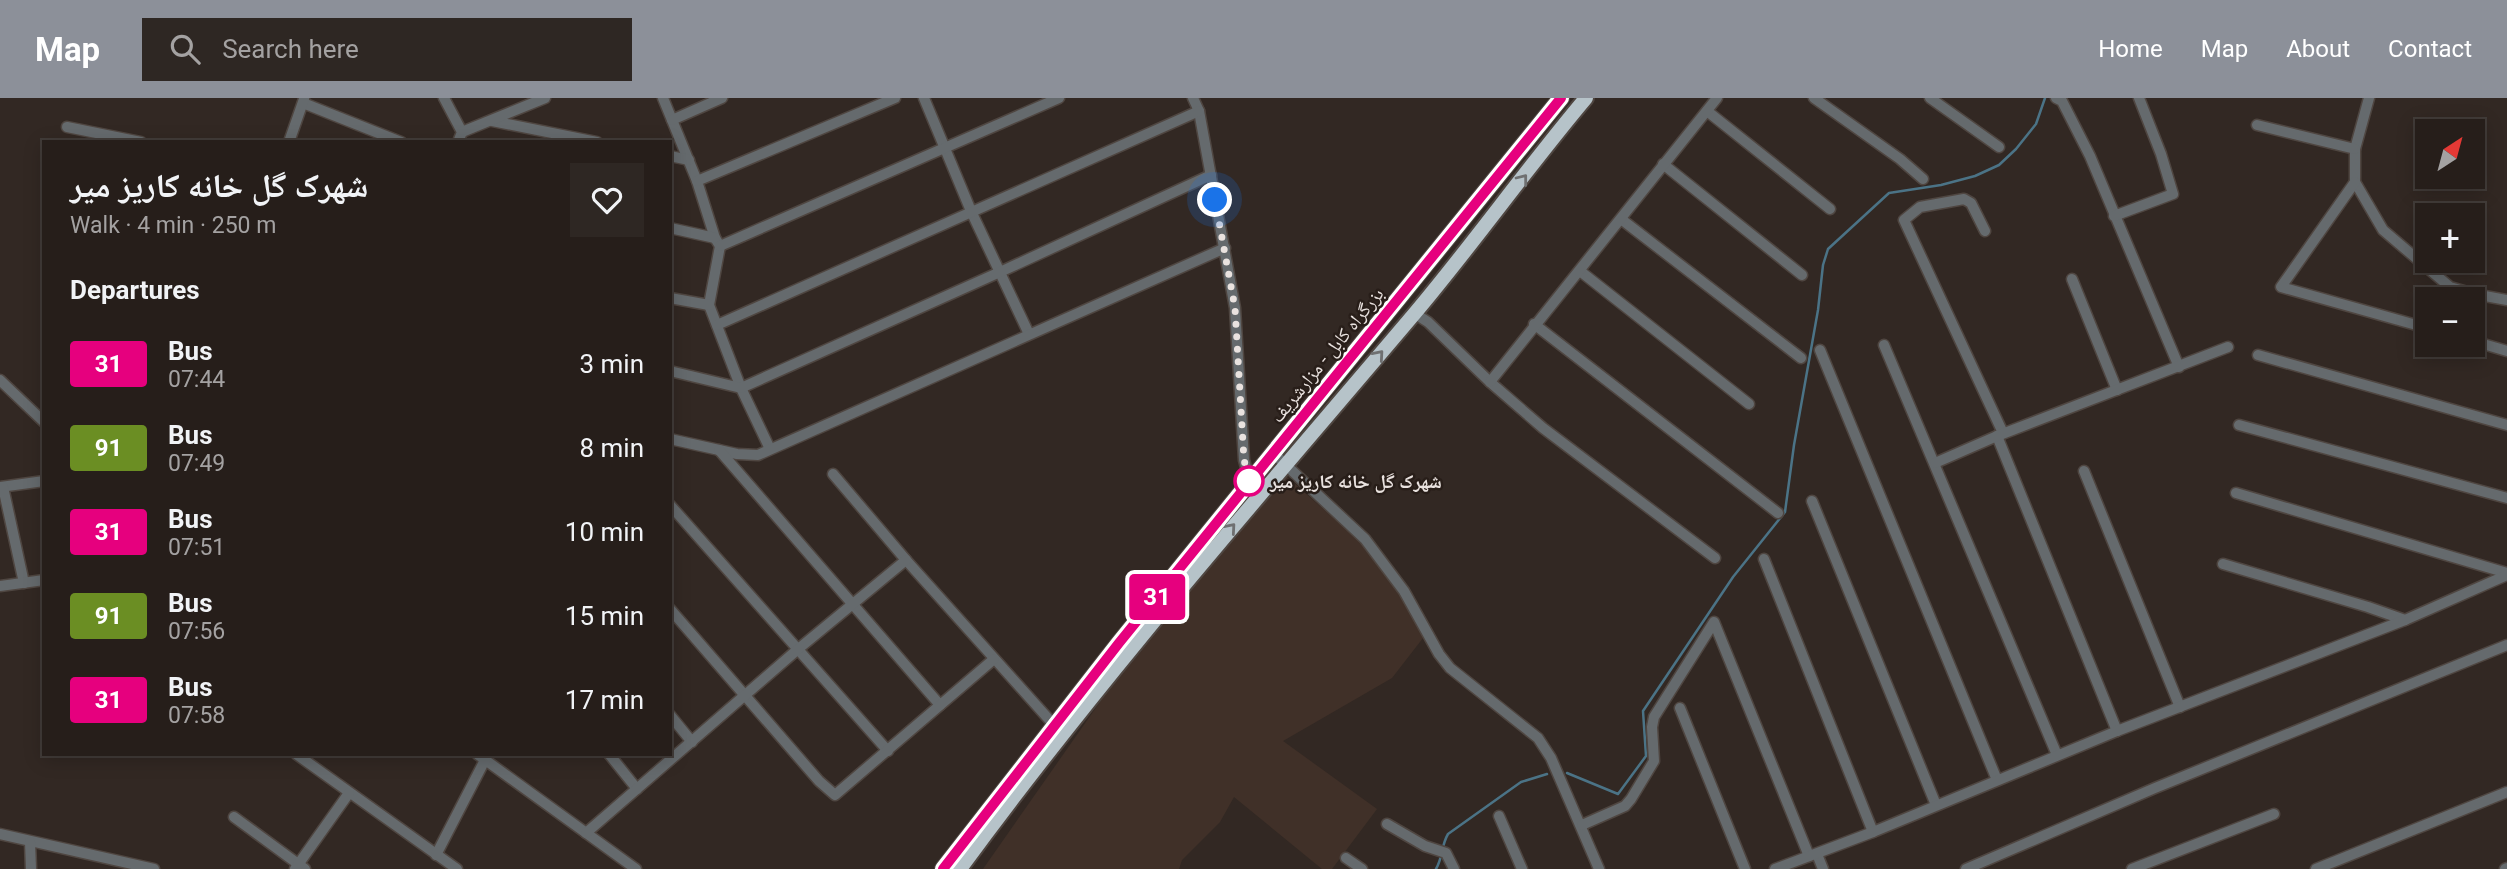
<!DOCTYPE html>
<html lang="en">
<head>
<meta charset="utf-8">
<style>
  :root { --surface:#261e1a; --page:#2e2723; --text:#f1f3f6; --muted:#a4a2a2; --line:#423c39; --accent:#8c9099 }
  body { margin:0; font-family:Roboto,"Noto Naskh Arabic",sans-serif; background:var(--page); color:var(--text); height:100vh; display:flex; flex-direction:column; font-size:26px; white-space:nowrap }
  * { box-sizing:border-box; margin:0 }
  p { font-size:23px; color:var(--muted) }
  .icon { flex:none; width:38px; height:38px; fill:none; stroke:currentColor; stroke-width:2; stroke-linecap:round; stroke-linejoin:round }
  .map { position:relative; flex:1; overflow:hidden }
  .side { position:absolute; left:42px; top:42px; width:630px; height:616px; display:flex; flex-direction:column; background:var(--surface); border-radius:0px; box-shadow:0 4px 18px #0003,0 0 0 2px var(--line) }
  .side>* { flex:none }
  .badge { padding:0 14px; border-radius:5px; font-size:24px; line-height:46px }
  .needle { width:46px; rotate:36deg }
  .tools { position:absolute; left:2415px; top:21px; display:grid; gap:14px }
  .tools a { display:grid; place-items:center; width:70px; height:70px; border-radius:0px; background:var(--surface); box-shadow:0 4px 18px #0003,0 0 0 2px var(--line); font-size:35px }
  .you { position:absolute; width:35px; height:35px; margin:-18px; border:5px solid #fff; border-radius:50%; background:#1a73e8; box-shadow:0 0 0 10px #1a73e833 }
  .map>.badge { position:absolute; translate:-50% -50%; box-shadow:0 0 0 4px #fff }
  h2 { padding:0 28px; font-size:26px; line-height:63px }
  .round { display:grid; place-items:center; flex:none; width:74px; height:74px; border-radius:0px; background:var(--page) }
  .overview { display:flex; align-items:center; justify-content:space-between; height:119px; padding:0 28px }
  h1 { font-size:33px; font-weight:700; line-height:52px }
  ul { padding:0; list-style:none }
  li { display:flex; align-items:center; gap:21px; height:84px; padding:0 28px }
  li div { flex:1 }
  li b { display:block; font-size:26px }
  li em { font-style:normal }
  li .badge { min-width:77px; font-weight:700; text-align:center }
  header { display:flex; align-items:center; gap:42px; box-sizing:border-box; height:98px; padding:0 35px; background:var(--accent); color:#fff }
  header strong { font-size:33px }
  nav { display:flex; gap:38px; margin-inline-start:auto; font-size:24px }
  .search { width:490px; height:63px; background:var(--page); display:flex; align-items:center; gap:18px; box-sizing:border-box; padding:0 24px; border-radius:0px; color:var(--muted); font-size:26px }
  .map>svg:first-child { display:block }
  .built { fill:#403028 }
  .lines { fill:none; stroke-linecap:round; stroke-linejoin:round }
  .stream { stroke:#4b7386; stroke-width:2.5 }
  .minor-casing { stroke:#4f4641; stroke-width:13 }
  .highway-casing { stroke:#4f4641; stroke-width:18 }
  .minor { stroke:#656a6d; stroke-width:10 }
  .highway { stroke:#b6c3c9; stroke-width:14 }
  .oneway { stroke:#6f7071 }
  .line-casing { stroke:#fff; stroke-width:16 }
  .line { stroke:#e6007e; stroke-width:10 }
  .walk { stroke:#e9e2df; stroke-width:7; stroke-dasharray:0 12.6 }
  .stop-dot { fill:#fff; stroke:#e6007e; stroke-width:3.5 }
  .labels { text-anchor:middle; dominant-baseline:central; stroke-width:5; stroke-linejoin:round; paint-order:stroke }
  .street-label { font-size:19px; fill:#e9e2df; stroke:#281e19 }
  .stop-label { font-size:19px; font-weight:bold; fill:#e9e2df; stroke:#281e19; text-anchor:start }
</style>
</head>
<body>
<header>
<strong>Map</strong>
<div class="search"><svg class="icon" aria-label="search" viewBox="0 0 24 24"><circle cx="10" cy="10" r="6"/><path d="M15 15l6 6"/></svg>Search here</div>
<nav><a>Home</a><a>Map</a><a>About</a><a>Contact</a></nav>
</header>
<div class="map">
<svg width="2507" height="771" viewBox="0 0 2507 771">
  <rect width="100%" height="100%" fill="#322823"/>
  <path class="built" d="M 1285,377 L 1357,441 L 1406,502 L 1423,540 L 1392,580 L 1283,643 L 1377,711 L 1332,771 L 1322,771 L 1234,699 L 1220,724 L 1182,762 L 1179,771 L 983,771 L 1102,601 Z"/>
  <g class="lines">
    <g class="stream">
      <path d="M 1567,675 L 1618,696 L 1646,658 L 1643,613 L 1733,479 L 1785,414 L 1794,347 L 1818,212 L 1823,167 L 1828,151 L 1889,95 L 1941,87 L 1975,78 L 1999,67 L 2016,51 L 2036,26 L 2045,0"/>
      <path d="M 1436,771 C 1443,759 1441,748 1448,736 L 1521,684 L 1547,676"/>
    </g>
    <g class="minor-casing">
      <g id="minor">
        <path d="M 444,0 L 462,34 L 458,44"/>
        <path d="M 663,0 L 697,83 L 715,140 L 720,148 L 709,207 L 741,290 L 770,351"/>
        <path d="M 924,0 L 971,113 L 1029,236"/>
        <path d="M 1193,0 L 1199,13 L 1235,210 L 1244,362 L 1247,373 L 1265,390"/>
        <path d="M 1814,0 L 1900,61 L 1923,81"/>
        <path d="M 1930,0 L 1999,49"/>
        <path d="M 2056,0 L 2062,3 L 2090,58 L 2179,269"/>
        <path d="M 2369,0 L 2355,51 L 2355,84 L 2383,132 L 2450,189 L 2474,196 L 2507,202"/>
        <path d="M 303,5 L 401,44"/>
        <path d="M 1707,13 L 1830,111"/>
        <path d="M 672,22 L 722,0"/>
        <path d="M 492,23 L 597,44"/>
        <path d="M 2257,27 L 2355,51"/>
        <path d="M 67,29 L 141,44"/>
        <path d="M 462,34 L 545,0"/>
        <path d="M 289,44 L 304,1"/>
        <path d="M 670,58 L 689,62"/>
        <path d="M 1663,66 L 1802,177"/>
        <path d="M 697,83 L 895,0"/>
        <path d="M 2355,84 L 2281,189 L 2427,230"/>
        <path d="M 2114,118 L 2173,96 L 2161,56 L 2139,0"/>
        <path d="M 1621,121 L 1801,260"/>
        <path d="M 670,130 L 715,140"/>
        <path d="M 1985,133 L 1971,105 L 1964,101 L 1920,109 L 1904,122 L 2003,335"/>
        <path d="M 720,148 L 1059,0"/>
        <path d="M 1580,173 L 1749,306"/>
        <path d="M 2072,181 L 2117,292"/>
        <path d="M 670,200 L 709,207"/>
        <path d="M 1414,215 L 1428,224 L 1490,284 L 1543,330 L 1715,460"/>
        <path d="M 1534,226 L 1778,415"/>
        <path d="M 717,227 L 1199,13"/>
        <path d="M 2473,243 L 2507,253"/>
        <path d="M 1884,247 L 2057,657"/>
        <path d="M 1820,252 L 1997,682"/>
        <path d="M 2258,257 L 2507,327"/>
        <path d="M 670,273 L 741,290 L 1000,174 L 1211,77"/>
        <path d="M 0,282 L 44,324"/>
        <path d="M 1490,284 L 1717,0"/>
        <path d="M 2239,327 L 2507,400"/>
        <path d="M 1997,338 L 2117,633"/>
        <path d="M 670,341 L 737,356 L 758,357 L 1225,150"/>
        <path d="M 719,352 L 940,607"/>
        <path d="M 1272,354 L 1365,441 L 1404,493 L 1439,556 L 1450,570 L 1538,640 L 1551,660 L 1599,771"/>
        <path d="M 1935,365 L 1997,338 L 2228,249"/>
        <path d="M 2084,373 L 2180,609"/>
        <path d="M 833,376 L 906,462 L 1054,627"/>
        <path d="M 0,389 L 44,383"/>
        <path d="M 3,389 L 24,485"/>
        <path d="M 2236,395 L 2507,475"/>
        <path d="M 1812,403 L 1936,707"/>
        <path d="M 670,407 L 888,653"/>
        <path d="M 1764,461 L 1873,734"/>
        <path d="M 2223,466 L 2368,509 L 2405,522"/>
        <path d="M 0,488 L 44,482"/>
        <path d="M 670,511 L 819,683 L 835,697 L 994,561"/>
        <path d="M 1680,610 L 1745,771"/>
        <path d="M 670,617 L 692,644"/>
        <path d="M 296,656 L 457,771"/>
        <path d="M 477,656 L 636,771"/>
        <path d="M 609,656 L 637,691"/>
        <path d="M 1499,718 L 1522,771"/>
        <path d="M 234,719 L 305,771"/>
        <path d="M 1387,726 L 1425,748 L 1446,755 L 1454,771"/>
        <path d="M 1582,727 L 1625,708 L 1631,701 L 1654,663 L 1652,629 L 1654,619 L 1714,524 L 1809,758"/>
        <path d="M 586,735 L 797,552 L 906,462"/>
        <path d="M 0,736 L 154,771"/>
        <path d="M 30,744 L 31,771"/>
        <path d="M 1817,756 L 1823,771"/>
        <path d="M 436,757 L 485,662"/>
        <path d="M 1346,760 L 1362,771"/>
        <path d="M 295,771 L 349,695"/>
        <path d="M 1775,771 L 1873,734 L 2117,633 L 2405,522 L 2507,477"/>
        <path d="M 1966,771 L 2155,690 L 2507,547"/>
        <path d="M 2132,771 L 2274,716"/>
        <path d="M 2316,771 L 2507,694"/>
        <path d="M 2505,771 L 2507,770"/>
      </g>
    </g>
    <g class="highway-casing">
      <g id="highway">
        <path d="M 943,771 L 1119,545 L 1561,0"/>
        <path d="M 960,771 C 1102,577 1260,398 1415,215 C 1474,145 1527,70 1586,0"/>
      </g>
    </g>
    <use href="#minor" class="minor"/>
    <use href="#highway" class="highway"/>
  </g>
  <defs><path id="oneway-chevron" d="M-2-3.5L2.5 0L-2 3.5" fill="none" stroke-width="1.6" stroke-linecap="round" stroke-linejoin="round" transform="scale(1.75)"/></defs>
  <g class="oneway">
    <use href="#oneway-chevron" transform="translate(1523 81) rotate(-52)"/>
    <use href="#oneway-chevron" transform="translate(1379 257) rotate(-49)"/>
    <use href="#oneway-chevron" transform="translate(1231 430) rotate(-49)"/>
  </g>
  <g class="lines">
    <g class="line-casing">
      <path id="line" d="M 943,771 L 1119,545 L 1561,0"/>
    </g>
    <use href="#line" class="line"/>
    <path class="walk" d="M 1215,102 L 1235,210 L 1244,362 L 1247,373 L 1252,379 L 1249,383"/>
  </g>
  <circle class="stop-dot" cx="1249" cy="383" r="14"/>
  <g class="labels">
    <g class="street-label">
      <text transform="translate(1327 257) rotate(-51)">بزرگراه کابل - مزارشریف</text>
    </g>
    <g class="stop-label">
      <text x="1270" y="383">شهرک گل خانه کاریز میر</text>
    </g>
  </g>
</svg>
<div class="tools">
<a><svg class="needle" viewBox="-14 -14 28 28"><path d="M0-13l5 13h-10z" fill="#e53935"/><path d="M0 13l5-13h-10z" fill="#a4a2a2"/></svg></a>
<a>+</a>
<a>−</a>
</div>
<div class="you" style="left:1215px;top:102px"></div>
<b class="badge" style="left:1157px;top:499px;background:#e6007e;color:#fff">31</b>
<section class="side">
<div class="overview"><div><h1>شهرک گل خانه کاریز میر</h1><p>Walk · 4 min · 250 m</p></div><a class="round"><svg class="icon" aria-label="heart" viewBox="0 0 24 24"><path d="M12 20l-8-8c-3-5 5-10 8-4 3-6 11-1 8 4z"/></svg></a></div>
<h2>Departures</h2>
<ul>
<li><span class="badge" style="background:#e6007e;color:#fff">31</span><div><b>Bus</b><p>07:44</p></div><em>3 min</em></li>
<li><span class="badge" style="background:#6b8e23;color:#fff">91</span><div><b>Bus</b><p>07:49</p></div><em>8 min</em></li>
<li><span class="badge" style="background:#e6007e;color:#fff">31</span><div><b>Bus</b><p>07:51</p></div><em>10 min</em></li>
<li><span class="badge" style="background:#6b8e23;color:#fff">91</span><div><b>Bus</b><p>07:56</p></div><em>15 min</em></li>
<li><span class="badge" style="background:#e6007e;color:#fff">31</span><div><b>Bus</b><p>07:58</p></div><em>17 min</em></li>
</ul>
</section>
</div>
</body>
</html>
